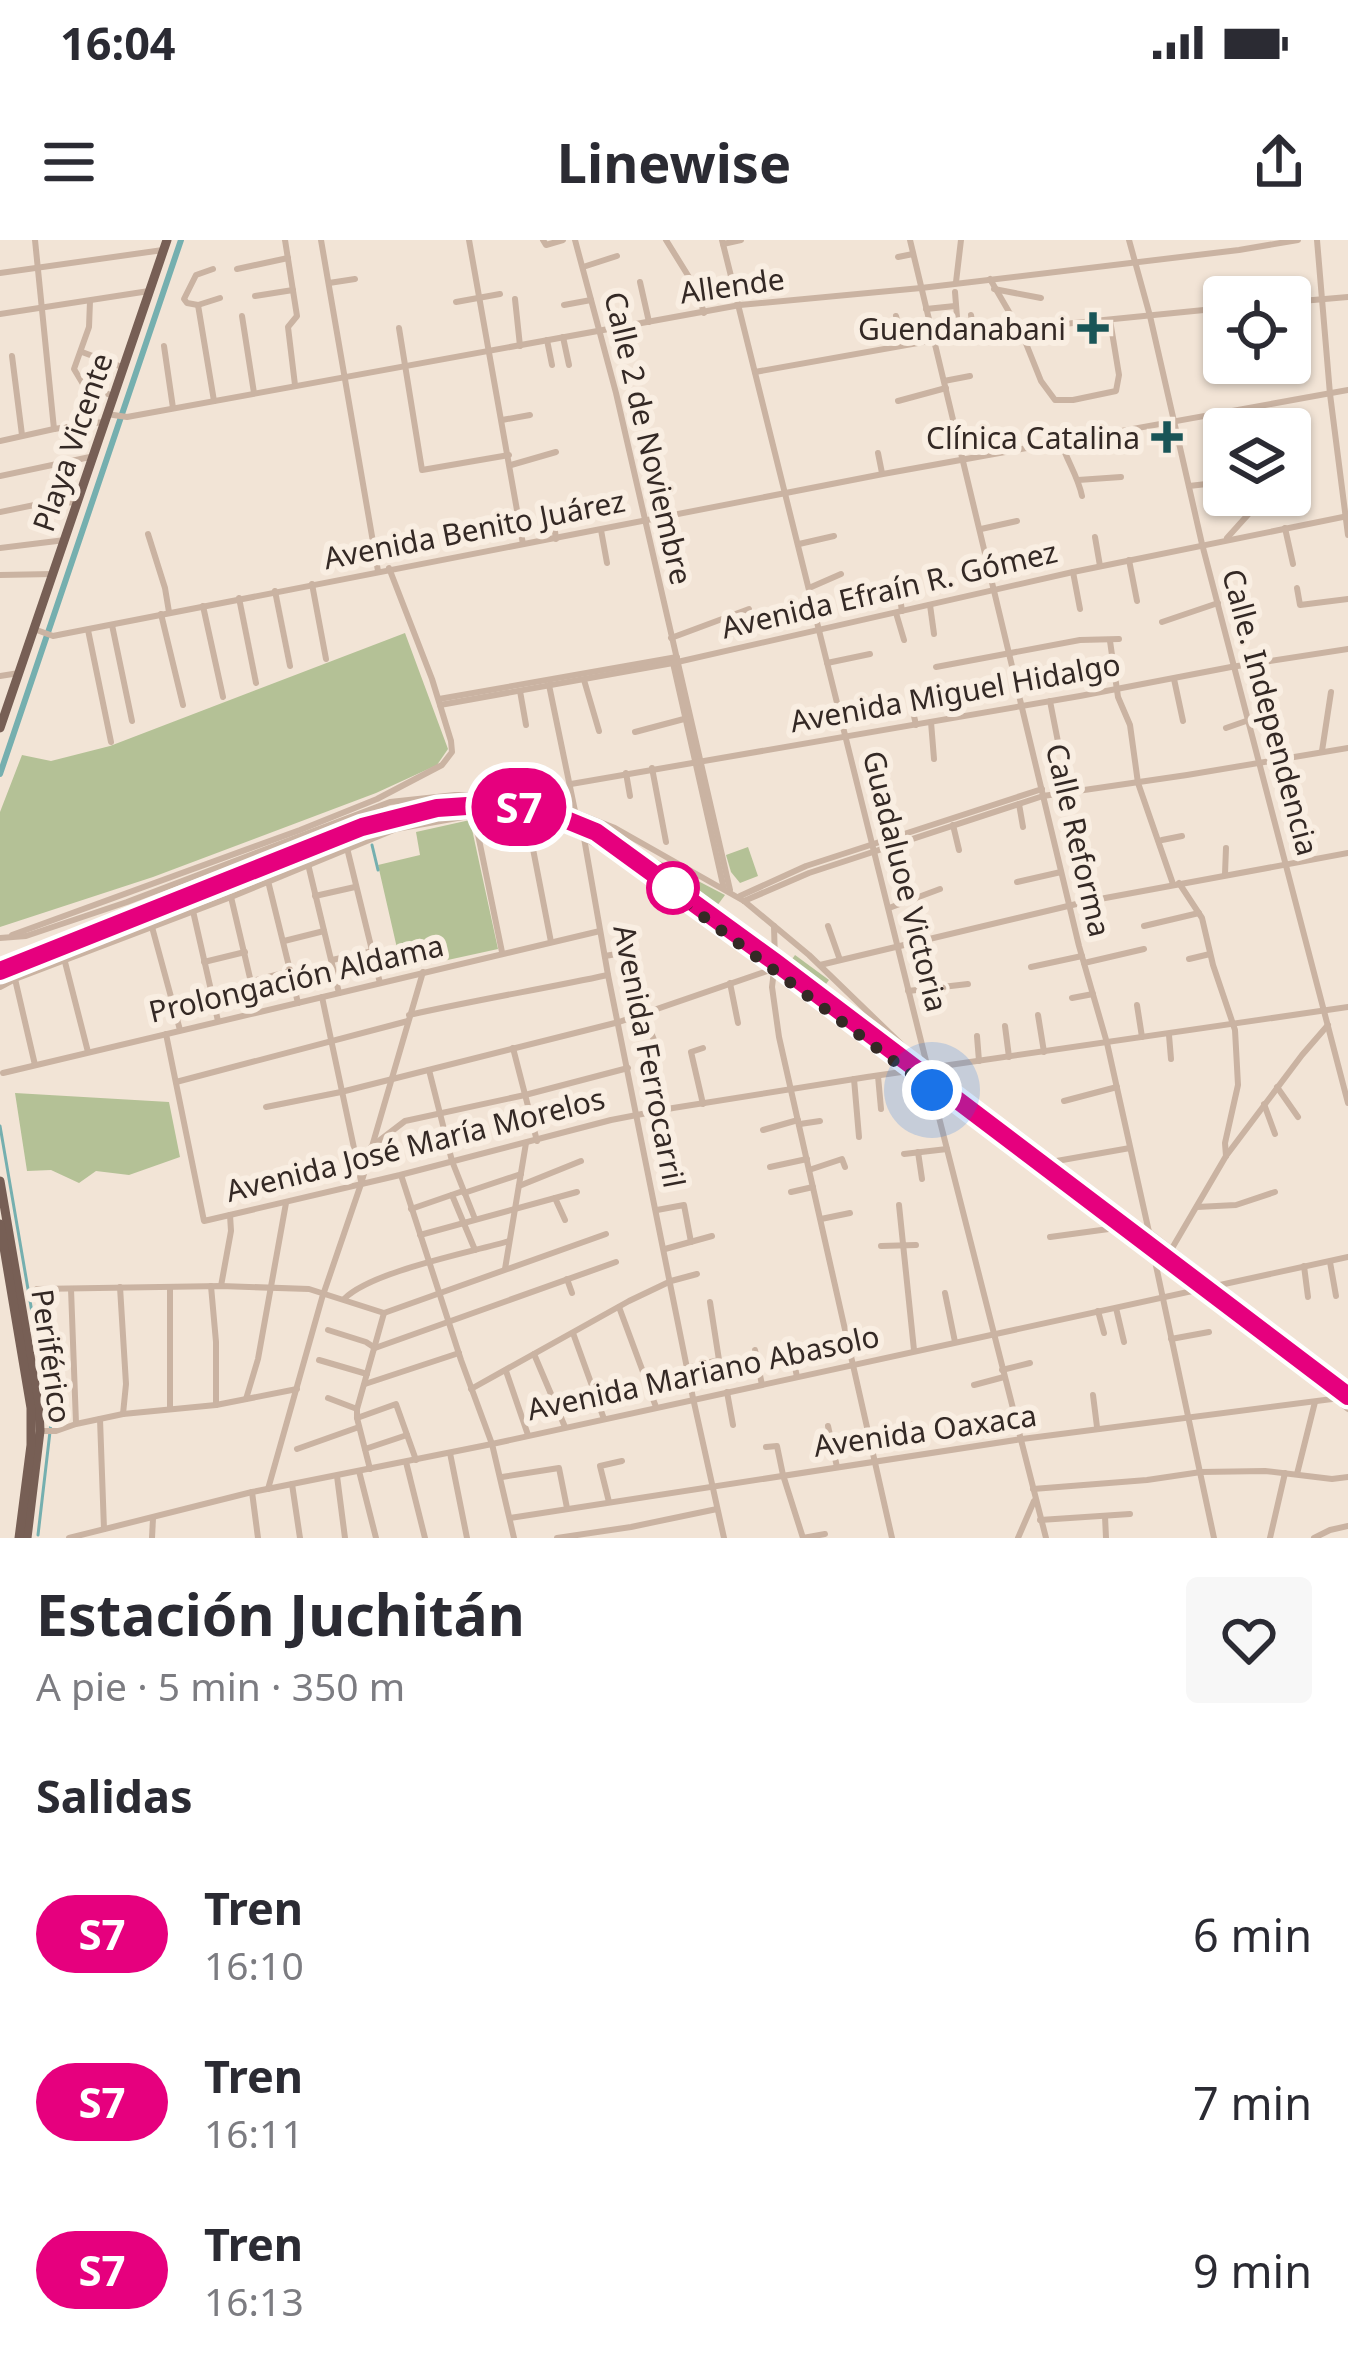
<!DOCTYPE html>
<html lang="es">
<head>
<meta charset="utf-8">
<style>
  :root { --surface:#fff; --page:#f7f7f7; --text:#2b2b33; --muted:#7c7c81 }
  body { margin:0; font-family:"Noto Sans",sans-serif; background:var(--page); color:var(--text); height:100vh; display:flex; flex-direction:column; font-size:45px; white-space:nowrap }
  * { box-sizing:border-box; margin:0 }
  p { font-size:39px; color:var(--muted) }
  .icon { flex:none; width:66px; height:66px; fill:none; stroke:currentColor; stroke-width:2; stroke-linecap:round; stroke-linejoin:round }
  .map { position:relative; height:1298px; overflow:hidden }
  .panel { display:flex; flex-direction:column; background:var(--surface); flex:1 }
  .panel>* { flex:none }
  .badge { padding:0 24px; border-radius:39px; font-size:42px; line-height:78px }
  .fabs { position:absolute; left:1203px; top:36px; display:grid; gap:24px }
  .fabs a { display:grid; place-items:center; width:108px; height:108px; border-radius:12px; background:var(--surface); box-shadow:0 3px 9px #0004; font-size:60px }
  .you { position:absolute; width:60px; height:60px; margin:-30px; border:9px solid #fff; border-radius:50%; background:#1a73e8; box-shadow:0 0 0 18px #1a73e833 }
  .map>.badge { position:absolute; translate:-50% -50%; box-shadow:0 0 0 6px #fff }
  h2 { padding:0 36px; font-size:45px; line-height:108px }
  .round { display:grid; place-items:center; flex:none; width:126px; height:126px; border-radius:12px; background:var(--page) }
  .head { display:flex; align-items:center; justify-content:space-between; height:204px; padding:0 36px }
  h1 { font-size:57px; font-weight:700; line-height:90px }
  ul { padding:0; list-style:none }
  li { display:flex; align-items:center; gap:36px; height:168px; padding:0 36px }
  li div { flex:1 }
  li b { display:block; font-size:45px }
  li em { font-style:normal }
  li .badge { min-width:132px; font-weight:700; text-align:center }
  .status { display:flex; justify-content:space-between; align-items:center; height:84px; padding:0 60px; background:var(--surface); direction:ltr }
  .status svg { height:33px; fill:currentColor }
  header { display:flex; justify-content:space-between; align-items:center; height:156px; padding:0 36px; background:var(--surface); font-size:54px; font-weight:700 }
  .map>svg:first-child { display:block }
  .green { fill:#b4c196 }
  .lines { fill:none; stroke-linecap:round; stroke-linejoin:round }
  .stream { stroke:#75afaf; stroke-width:3 }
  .canal { stroke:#75afaf; stroke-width:6 }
  .minor { stroke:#cab3a2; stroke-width:6 }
  .major { stroke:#775f55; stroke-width:9 }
  .rail-casing { stroke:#342925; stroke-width:8 }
  .rail { stroke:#f9eee2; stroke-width:3; stroke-dasharray:9; stroke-linecap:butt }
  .line-casing { stroke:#fff; stroke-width:27 }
  .line { stroke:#e6007e; stroke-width:18 }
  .walk { stroke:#342925; stroke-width:12; stroke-dasharray:0 21.6 }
  .poi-dot { fill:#195557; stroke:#f9eee2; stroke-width:4.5 }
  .stop-dot { fill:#fff; stroke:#e6007e; stroke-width:6 }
  .labels { text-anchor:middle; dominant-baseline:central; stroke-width:12; stroke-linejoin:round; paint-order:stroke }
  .street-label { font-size:30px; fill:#342925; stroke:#f9eee2 }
  .poi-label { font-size:30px; fill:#342925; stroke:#f9eee2; text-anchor:end }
</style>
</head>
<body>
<div class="status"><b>16:04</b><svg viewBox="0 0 49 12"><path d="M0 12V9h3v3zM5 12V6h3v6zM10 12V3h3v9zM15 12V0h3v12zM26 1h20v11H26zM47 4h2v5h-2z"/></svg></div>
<header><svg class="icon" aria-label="menu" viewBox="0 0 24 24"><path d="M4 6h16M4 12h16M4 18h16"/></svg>Linewise<svg class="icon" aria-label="share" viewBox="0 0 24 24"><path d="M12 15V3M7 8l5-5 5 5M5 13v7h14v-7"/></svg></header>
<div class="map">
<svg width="1348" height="1298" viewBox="0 0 1348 1298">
  <rect width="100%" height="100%" fill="#f2e4d6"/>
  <g class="green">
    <path d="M 405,393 L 448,509 L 437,525 L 376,553 L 153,637 L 0,687 L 0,572 L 22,515 L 51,521 L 110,506 Z"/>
    <path d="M 470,580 L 498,709 L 402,730 L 378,625 L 420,615 L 416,592 Z"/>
    <path d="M 748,607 L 758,636 L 740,643 L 731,632 L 726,615 Z"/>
    <path d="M 650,616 L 725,655 L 714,670 L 646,622 Z"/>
    <path d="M 795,715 L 829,740 L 820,752 L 788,725 Z"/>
    <path d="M 15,853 L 169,862 L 180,917 L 129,935 L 96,931 L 79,943 L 51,930 L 27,931 Z"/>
  </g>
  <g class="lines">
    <g class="stream">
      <path d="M 372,605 L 378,630"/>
      <path d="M 266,631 L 267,635"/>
      <path d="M 0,719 L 378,574 L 397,569"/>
      <path d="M 0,886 L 51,1183 L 38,1295"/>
      <path d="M 1168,1014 L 1169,1013"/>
    </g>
    <path class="canal" d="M 0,534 L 181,0"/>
    <g class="minor">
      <path d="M 35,0 L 54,189"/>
      <path d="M 285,0 L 297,76 L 288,87 L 295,145"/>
      <path d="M 321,0 L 378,331"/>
      <path d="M 469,0 L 523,304"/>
      <path d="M 543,0 L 546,5 L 563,0"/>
      <path d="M 575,0 L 616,153 L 730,650"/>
      <path d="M 666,0 L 697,50 L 704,73"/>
      <path d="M 722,0 L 928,829"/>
      <path d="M 910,0 L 1079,706 L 1107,803 L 1149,992"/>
      <path d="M 1129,0 L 1150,76 L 1202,304 L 1348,863"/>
      <path d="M 1317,0 L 1330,154 L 1348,295"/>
      <path d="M 723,4 L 741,0"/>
      <path d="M 898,17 L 913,14"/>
      <path d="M 583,27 L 617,16"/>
      <path d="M 213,29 L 196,35 L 184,59 L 187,63 L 198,65 L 220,58"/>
      <path d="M 237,29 L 288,18"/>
      <path d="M 0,33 L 163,10"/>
      <path d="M 990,39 L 1023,96 L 1041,141 L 1055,160 L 1073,160 L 1116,151 L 1119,135 L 1110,80"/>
      <path d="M 640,42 L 649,82"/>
      <path d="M 956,42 L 961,0"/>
      <path d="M 329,43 L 355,39"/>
      <path d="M 994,49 L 1041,58"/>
      <path d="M 955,52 L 957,77"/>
      <path d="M 255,56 L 293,50"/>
      <path d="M 515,59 L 520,106"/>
      <path d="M 90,61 L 89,87 L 74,129 L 83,144 L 113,156"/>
      <path d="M 456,62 L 500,54"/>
      <path d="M 1290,62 L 1348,57"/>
      <path d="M 198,65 L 214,161"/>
      <path d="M 564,65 L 591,60"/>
      <path d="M 926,69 L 955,66"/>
      <path d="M 0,74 L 149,51"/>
      <path d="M 971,75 L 974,93"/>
      <path d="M 242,76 L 254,153"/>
      <path d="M 896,76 L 904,105"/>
      <path d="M 399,88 L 422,230 L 509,215"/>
      <path d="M 563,97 L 569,125"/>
      <path d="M 547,100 L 552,125"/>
      <path d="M 164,106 L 173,168"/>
      <path d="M 82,112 L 122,127"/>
      <path d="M 12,116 L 22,195"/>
      <path d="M 755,132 L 974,93 L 1224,68"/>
      <path d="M 944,141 L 970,136"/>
      <path d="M 898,161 L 946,148"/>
      <path d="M 107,174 L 127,177 L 740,65 L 921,48 L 1239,10 L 1298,0"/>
      <path d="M 502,180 L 530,175"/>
      <path d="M 0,201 L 54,189 L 103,182"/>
      <path d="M 1061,202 C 1067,221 1078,236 1082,256"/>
      <path d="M 878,213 L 882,233"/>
      <path d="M 511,225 L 556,212"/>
      <path d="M 0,236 L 90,217"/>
      <path d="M 1078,240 L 1121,237"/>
      <path d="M 1189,246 L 1224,242"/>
      <path d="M 552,269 L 556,299"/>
      <path d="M 0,272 L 54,261 L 77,263"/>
      <path d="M 1285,288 L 1293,324"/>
      <path d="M 981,289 L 1017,281"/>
      <path d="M 601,290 L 607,323"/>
      <path d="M 148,294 L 165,348 L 169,372"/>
      <path d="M 1095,297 L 1100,326"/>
      <path d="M 1227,298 L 1254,268 L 1276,255"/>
      <path d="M 799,304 L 834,296"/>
      <path d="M 0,308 L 65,300"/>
      <path d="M 1129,320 L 1137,361"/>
      <path d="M 1073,332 L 1080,369"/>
      <path d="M 0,335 L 53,334"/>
      <path d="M 312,344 L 326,419"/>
      <path d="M 809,348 L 841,334"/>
      <path d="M 1297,348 L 1300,365 L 1348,359"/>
      <path d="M 275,351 L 290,426"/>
      <path d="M 899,351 L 902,371"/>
      <path d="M 239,358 L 256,443"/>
      <path d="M 930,365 L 934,394"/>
      <path d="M 203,366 L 223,457"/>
      <path d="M 896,373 L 904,400"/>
      <path d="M 161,374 L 183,465"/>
      <path d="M 1162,382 L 1218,363"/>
      <path d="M 112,385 L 132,481"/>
      <path d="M 34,389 L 53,396 L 63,394 L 883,234 L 1348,150"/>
      <path d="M 88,390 L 111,502"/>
      <path d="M 671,398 L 749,369"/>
      <path d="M 1110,401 L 1118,457 L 1130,485 L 1138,543 L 1173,644"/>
      <path d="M 673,423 L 724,649"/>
      <path d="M 827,423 L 870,414"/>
      <path d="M 936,427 L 1080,400 L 1119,399"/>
      <path d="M 0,436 L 19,433"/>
      <path d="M 1174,439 L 1183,481"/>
      <path d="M 584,440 L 599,491"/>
      <path d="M 1015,440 L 1039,436"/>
      <path d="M 549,445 L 575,571"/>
      <path d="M 520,451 L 526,485"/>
      <path d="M 439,459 L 677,417"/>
      <path d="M 1050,461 L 1059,507"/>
      <path d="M 440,465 L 673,423 L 1073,332 L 1348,276"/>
      <path d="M 912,467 L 916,485"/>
      <path d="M 931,482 L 934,519"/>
      <path d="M 1226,488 L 1249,480"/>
      <path d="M 635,492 L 684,479"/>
      <path d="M 1322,511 L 1331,452"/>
      <path d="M 652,528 L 666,602"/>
      <path d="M 626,533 L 630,556"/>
      <path d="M 571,544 L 1080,456 L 1231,427 L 1348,409"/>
      <path d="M 1019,564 L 1023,587"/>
      <path d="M 474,575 L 502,712"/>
      <path d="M 527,578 L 551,702"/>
      <path d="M 953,585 L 959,610"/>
      <path d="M 584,598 L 608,735 L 693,1158 L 724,1298"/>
      <path d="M 1162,600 L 1182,596"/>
      <path d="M 347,608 L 380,743"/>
      <path d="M 308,624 L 339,753"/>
      <path d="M 1225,634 L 1226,608"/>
      <path d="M 268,641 L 298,763"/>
      <path d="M 1017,642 L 1061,632"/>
      <path d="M 1179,643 L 1202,678 L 1213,725 L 1235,790 L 1238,845 L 1225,903 L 1226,916"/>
      <path d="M 315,656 L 355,647"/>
      <path d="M 740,656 L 806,626 L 1042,549"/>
      <path d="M 231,657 L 258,772"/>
      <path d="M 744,661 L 809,633 L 1043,556 L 1187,535 L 1348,508"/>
      <path d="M 889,668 L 940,649"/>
      <path d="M 193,671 L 218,781"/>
      <path d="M 774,686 L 775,722 L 772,747 L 779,797 L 892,1298"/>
      <path d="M 828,686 L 840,720"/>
      <path d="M 1144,686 L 1199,673"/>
      <path d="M 152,687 L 180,790"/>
      <path d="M 12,695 L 300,590 L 377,559 L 442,525 L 452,512 L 451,501 L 432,439 L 389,328"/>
      <path d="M 0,698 L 26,696 L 127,662 L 390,562 L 455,555 L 491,555 L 554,564 L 615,588 L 744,661 L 809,715 L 928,830 L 1131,984 L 1149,992 L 1348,1145"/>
      <path d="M 284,701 L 324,691"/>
      <path d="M 605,716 L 628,712"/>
      <path d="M 1189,719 L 1210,714"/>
      <path d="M 332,720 L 373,711"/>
      <path d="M 65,722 L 88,812"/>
      <path d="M 204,722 L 245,712"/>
      <path d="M 1084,723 L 1144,709"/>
      <path d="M 820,725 L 1089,661 L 1348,613"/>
      <path d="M 1031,727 L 1082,716"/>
      <path d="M 15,739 L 35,825"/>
      <path d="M 252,741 L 291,731"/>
      <path d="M 730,743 L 738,783"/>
      <path d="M 0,747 L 15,739 L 231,657 L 396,589 L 474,575 L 527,578 L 555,586 L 584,598 L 626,621 L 724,691 L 1241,1082 L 1348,1169"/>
      <path d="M 908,751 L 968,744"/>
      <path d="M 322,757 L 361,941"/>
      <path d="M 1072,758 L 1093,754"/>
      <path d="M 174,760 L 212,752"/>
      <path d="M 1137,765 L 1142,797"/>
      <path d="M 643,773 L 654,800"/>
      <path d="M 409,775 C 476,760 542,749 608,735"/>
      <path d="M 1038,775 L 1044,812"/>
      <path d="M 1005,786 L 1009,817"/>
      <path d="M 166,794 L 204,981 L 400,935 L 611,880 L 673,868 L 867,837 L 1348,767"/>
      <path d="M 1169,795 L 1171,819"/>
      <path d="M 977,796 L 979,821"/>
      <path d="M 513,808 L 537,901"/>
      <path d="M 703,808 L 691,812 L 703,864"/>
      <path d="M 429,830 L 452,921 L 475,979"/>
      <path d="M 3,833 L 600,691"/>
      <path d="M 878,836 L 881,869"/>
      <path d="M 854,839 L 859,897"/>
      <path d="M 176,842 L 408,781"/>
      <path d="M 1277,847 L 1298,877"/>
      <path d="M 933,854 L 1046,1298"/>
      <path d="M 1064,861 L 1117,847"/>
      <path d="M 1264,864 L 1275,894"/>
      <path d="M 266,867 L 341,852 L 619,782 L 773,729"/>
      <path d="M 800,884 L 820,881"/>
      <path d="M 763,890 L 798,880"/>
      <path d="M 371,907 L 405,881 L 525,855 L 628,828"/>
      <path d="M 918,912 L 922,939"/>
      <path d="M 904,914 L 947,909"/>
      <path d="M 1051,922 L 1130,908"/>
      <path d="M 770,927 L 807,919"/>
      <path d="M 809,930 L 842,919 L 845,927"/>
      <path d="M 401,935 L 461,1120 L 492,1204 L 514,1298"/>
      <path d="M 519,946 L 581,921"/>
      <path d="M 791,952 L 813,947"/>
      <path d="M 464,953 L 521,934"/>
      <path d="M 452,955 L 475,1010"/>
      <path d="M 555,958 L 565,980"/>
      <path d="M 899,965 L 914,1110"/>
      <path d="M 1197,967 L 1236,965 L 1275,952"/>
      <path d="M 411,969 L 463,951"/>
      <path d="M 657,970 L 684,965 L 691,1002"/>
      <path d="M 821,979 L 850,973"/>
      <path d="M 420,995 L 577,952"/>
      <path d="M 1050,997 L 1116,988"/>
      <path d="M 881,1006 L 916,1005"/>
      <path d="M 665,1009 L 712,996"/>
      <path d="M 1171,1010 L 1226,916 L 1302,815 L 1328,785"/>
      <path d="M 1155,1021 L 1214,1298"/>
      <path d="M 1330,1022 L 1336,1056"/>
      <path d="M 1304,1026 L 1308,1057"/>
      <path d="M 505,1029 L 526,903"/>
      <path d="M 567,1039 L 572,1053"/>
      <path d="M 211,1046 L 216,1102 L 216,1165"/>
      <path d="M 221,1046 L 231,991 L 230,975"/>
      <path d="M 120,1047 L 126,1144 L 123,1174"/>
      <path d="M 170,1047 L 170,1169"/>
      <path d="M 37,1049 L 221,1046 L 309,1049 L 384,1073 L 606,994"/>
      <path d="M 71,1049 L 76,1183"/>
      <path d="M 945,1053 L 955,1102"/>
      <path d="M 344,1059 C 372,1031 469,1013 509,1001"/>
      <path d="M 619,1067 L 656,1167"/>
      <path d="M 1116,1068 L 1124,1102"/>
      <path d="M 1098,1071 L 1104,1093"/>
      <path d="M 328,1090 L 366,1102 L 375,1108 L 616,1022"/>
      <path d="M 573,1093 L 604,1179"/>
      <path d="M 1171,1099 L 1209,1092"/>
      <path d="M 755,1110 L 762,1145"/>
      <path d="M 792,1112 L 797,1137"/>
      <path d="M 534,1114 L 565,1187"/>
      <path d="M 319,1120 L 367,1134"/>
      <path d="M 687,1128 L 719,1120 L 710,1062"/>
      <path d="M 1002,1130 L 1030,1123"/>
      <path d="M 506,1131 L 528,1195"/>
      <path d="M 365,1144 L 459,1113"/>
      <path d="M 974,1145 L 1004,1137"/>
      <path d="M 471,1149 L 629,1061 L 671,1041 L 697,1034"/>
      <path d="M 727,1152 L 733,1185"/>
      <path d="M 1093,1155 L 1097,1187"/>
      <path d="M 328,1158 L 357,1169"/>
      <path d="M 246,1159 L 258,1119 L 286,963"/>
      <path d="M 357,1178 L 396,1164 L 416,1220"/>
      <path d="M 100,1179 L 104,1289"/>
      <path d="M 828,1186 L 837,1227"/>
      <path d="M 41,1191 L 56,1191 L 76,1184 L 123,1174 L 216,1165 L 297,1149"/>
      <path d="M 868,1192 L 914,1184"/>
      <path d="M 766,1207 L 777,1206 L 783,1235 L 803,1298 L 825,1294"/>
      <path d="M 297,1209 L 359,1187"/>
      <path d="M 365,1209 L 407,1195"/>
      <path d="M 450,1213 L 467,1298"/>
      <path d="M 406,1222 L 425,1298"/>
      <path d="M 370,1229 L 357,1178 L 357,1169 L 384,1073"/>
      <path d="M 359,1231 L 376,1298"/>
      <path d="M 1297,1234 L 1315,1162"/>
      <path d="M 337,1236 L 345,1298"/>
      <path d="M 502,1237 L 559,1228 L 567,1268"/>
      <path d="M 292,1244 L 300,1298"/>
      <path d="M 268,1249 L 322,1058 L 361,944 L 423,732"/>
      <path d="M 1033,1249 L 1147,1240 L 1201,1232 L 1265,1231 L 1332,1239 L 1348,1237"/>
      <path d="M 252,1252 L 258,1298"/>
      <path d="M 609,1262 L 600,1226 L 622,1221"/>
      <path d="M 1105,1276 L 1106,1298"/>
      <path d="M 510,1278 L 1022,1199 L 1348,1157"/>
      <path d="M 1040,1280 L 1130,1274"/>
      <path d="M 69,1298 L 252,1252 L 492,1204 L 1348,1017"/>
      <path d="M 152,1298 L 153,1278"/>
      <path d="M 557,1298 L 631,1287 L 717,1269"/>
      <path d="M 1018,1298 L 1034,1261"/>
      <path d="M 1270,1298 L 1285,1233"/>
      <path d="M 1314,1298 L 1330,1290 L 1348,1286"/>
    </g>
    <g class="major">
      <path d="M 0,488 L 167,0"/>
      <path d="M 0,941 L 39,1168 L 40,1191 L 27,1298"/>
      <path d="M 0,984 L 31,1168 L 31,1205 L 19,1298"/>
    </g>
    <g class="rail-casing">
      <path id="rail" d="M 0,731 L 362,587 L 404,574 L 437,568 L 497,564 L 552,574 L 596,593 L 775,722 L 1348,1156"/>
    </g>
    <use href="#rail" class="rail"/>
  </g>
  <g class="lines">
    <g class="line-casing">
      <path id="line" d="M 0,731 L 362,587 L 437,568 L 497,564 L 552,574 L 596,592 L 775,722 L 1348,1156"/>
    </g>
    <use href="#line" class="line"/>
    <path class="walk" d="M 673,648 L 684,662 L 932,850"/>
  </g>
  <g class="poi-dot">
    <path d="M1087 70h12v12h12v12h-12v12h-12v-12h-12v-12h12z"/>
    <path d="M1161 179h12v12h12v12h-12v12h-12v-12h-12v-12h12z"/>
  </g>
  <circle class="stop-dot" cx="673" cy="648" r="24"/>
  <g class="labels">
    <g class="street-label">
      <text transform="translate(732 45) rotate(-8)">Allende</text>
      <text transform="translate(649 198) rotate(77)">Calle 2 de Noviembre</text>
      <text transform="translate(72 202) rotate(-71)">Playa Vicente</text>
      <text transform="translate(474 289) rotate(-11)">Avenida Benito Juárez</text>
      <text transform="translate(889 349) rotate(-13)">Avenida Efraín R. Gómez</text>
      <text transform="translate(955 452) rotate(-10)">Avenida Miguel Hidalgo</text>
      <text transform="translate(1271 472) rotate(75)">Calle. Independencia</text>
      <text transform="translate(1079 600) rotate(77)">Calle Reforma</text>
      <text transform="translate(906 641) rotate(76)">Guadaluoe Victoria</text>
      <text transform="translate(296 738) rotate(-13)">Prolongación Aldama</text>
      <text transform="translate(650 816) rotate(79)">Avenida Ferrocarril</text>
      <text transform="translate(415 904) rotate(-14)">Avenida José María Morelos</text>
      <text transform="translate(52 1116) rotate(82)">Periférico</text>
      <text transform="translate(703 1132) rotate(-12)">Avenida Mariano Abasolo</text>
      <text transform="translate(925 1190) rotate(-8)">Avenida Oaxaca</text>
    </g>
    <g class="poi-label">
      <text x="1066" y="88">Guendanabani</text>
      <text x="1140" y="197">Clínica Catalina</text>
    </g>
  </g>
</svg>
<div class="fabs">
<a><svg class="icon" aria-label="locate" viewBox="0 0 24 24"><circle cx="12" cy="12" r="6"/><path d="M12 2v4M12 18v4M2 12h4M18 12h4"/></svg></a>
<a><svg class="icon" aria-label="layers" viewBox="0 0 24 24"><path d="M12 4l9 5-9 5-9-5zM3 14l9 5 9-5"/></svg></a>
</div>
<div class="you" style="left:932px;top:850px"></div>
<b class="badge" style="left:519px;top:567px;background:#e6007e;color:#fff">S7</b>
</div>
<section class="panel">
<div class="head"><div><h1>Estación Juchitán</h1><p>A pie · 5 min · 350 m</p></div><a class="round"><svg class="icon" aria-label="heart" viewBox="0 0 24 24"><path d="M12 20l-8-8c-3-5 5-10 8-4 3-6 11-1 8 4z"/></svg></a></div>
<h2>Salidas</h2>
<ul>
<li><span class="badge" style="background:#e6007e;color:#fff">S7</span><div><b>Tren</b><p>16:10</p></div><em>6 min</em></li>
<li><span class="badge" style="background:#e6007e;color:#fff">S7</span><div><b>Tren</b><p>16:11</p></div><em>7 min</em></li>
<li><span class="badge" style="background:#e6007e;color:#fff">S7</span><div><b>Tren</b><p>16:13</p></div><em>9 min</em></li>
</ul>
</section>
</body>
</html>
